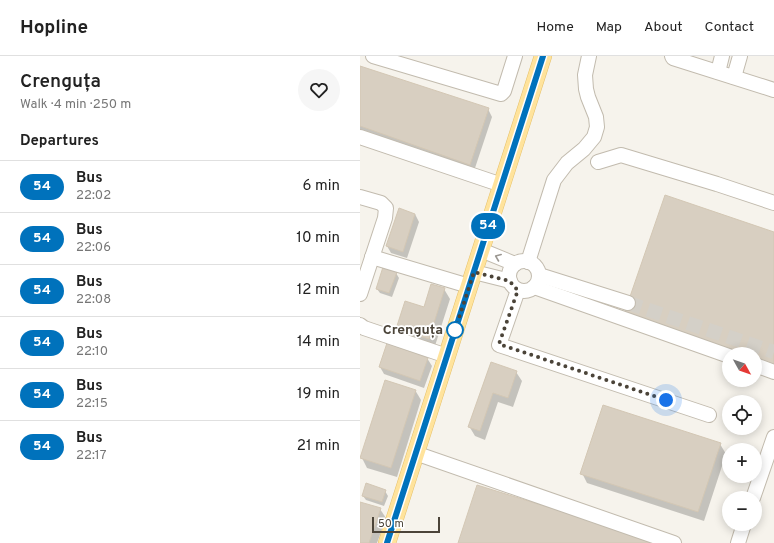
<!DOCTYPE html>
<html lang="en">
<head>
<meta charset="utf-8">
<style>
  :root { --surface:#fff; --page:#f6f6f6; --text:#222; --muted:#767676; --line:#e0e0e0 }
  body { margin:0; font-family:Overpass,sans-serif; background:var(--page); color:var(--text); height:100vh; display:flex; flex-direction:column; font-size:15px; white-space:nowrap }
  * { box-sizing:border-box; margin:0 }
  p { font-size:13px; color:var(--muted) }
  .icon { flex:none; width:22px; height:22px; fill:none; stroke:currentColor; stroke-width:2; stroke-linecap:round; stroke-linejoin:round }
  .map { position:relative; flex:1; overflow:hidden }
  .panel { display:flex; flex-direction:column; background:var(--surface); width:360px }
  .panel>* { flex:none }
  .badge { padding:0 8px; border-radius:13px; font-size:14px; line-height:26px }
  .needle { width:26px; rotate:130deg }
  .controls { position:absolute; left:362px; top:291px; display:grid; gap:8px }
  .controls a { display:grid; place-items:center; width:40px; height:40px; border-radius:50%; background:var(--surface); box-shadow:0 2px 10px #0003; font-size:20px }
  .scale { position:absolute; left:12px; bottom:10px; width:68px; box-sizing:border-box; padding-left:4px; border:2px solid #4b4439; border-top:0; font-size:11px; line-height:14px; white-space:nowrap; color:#4b4439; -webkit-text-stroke:3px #fff; paint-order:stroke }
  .you { position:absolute; width:20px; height:20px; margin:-10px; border:3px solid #fff; border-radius:50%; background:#1a73e8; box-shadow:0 0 0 6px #1a73e833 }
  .map>.badge { position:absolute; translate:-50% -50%; box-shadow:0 0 0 2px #fff }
  h2 { padding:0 20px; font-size:15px; line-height:36px }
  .round { display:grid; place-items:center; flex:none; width:42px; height:42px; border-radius:21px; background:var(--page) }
  .headline { display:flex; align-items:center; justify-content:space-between; height:68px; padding:0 20px }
  h1 { font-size:19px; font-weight:600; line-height:30px }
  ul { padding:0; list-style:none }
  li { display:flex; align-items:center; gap:12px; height:52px; padding:0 20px; border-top:1px solid var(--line) }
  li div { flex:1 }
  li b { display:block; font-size:15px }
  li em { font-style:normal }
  li .badge { min-width:44px; font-weight:700; text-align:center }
  header { display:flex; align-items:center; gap:24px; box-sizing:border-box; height:56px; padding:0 20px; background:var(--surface); border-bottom:1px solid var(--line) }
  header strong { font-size:19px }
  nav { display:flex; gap:22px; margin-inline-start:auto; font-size:14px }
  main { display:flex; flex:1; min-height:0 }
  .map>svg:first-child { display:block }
  .shadow { fill:#0003 }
  .building { fill:#d8cfc1; stroke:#d3c7b4 }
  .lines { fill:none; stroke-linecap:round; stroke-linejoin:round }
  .minor-tunnel { stroke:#d4d0c8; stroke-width:14; stroke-dasharray:14 7; stroke-linecap:butt }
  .minor-casing { stroke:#c2bbae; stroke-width:16 }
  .major-casing { stroke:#e6c16a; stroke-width:18 }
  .minor { stroke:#fff; stroke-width:14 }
  .major { stroke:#ffe39c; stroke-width:17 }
  .oneway { stroke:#9c9892 }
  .line-casing { stroke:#fff; stroke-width:9 }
  .line { stroke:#0072bc; stroke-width:6 }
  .walk { stroke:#4b4439; stroke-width:4; stroke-dasharray:0 7.2 }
  .stop-dot { fill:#fff; stroke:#0072bc; stroke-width:2 }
  .labels { text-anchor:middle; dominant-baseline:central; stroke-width:3.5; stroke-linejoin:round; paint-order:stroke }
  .stop-label { font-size:14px; font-weight:bold; fill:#4b4439; stroke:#fff; text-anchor:end }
</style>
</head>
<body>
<header>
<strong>Hopline</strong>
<nav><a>Home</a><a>Map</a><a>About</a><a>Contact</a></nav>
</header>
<main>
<section class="panel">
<div class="headline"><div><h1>Crenguța</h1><p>Walk · 4 min · 250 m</p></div><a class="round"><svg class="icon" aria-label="heart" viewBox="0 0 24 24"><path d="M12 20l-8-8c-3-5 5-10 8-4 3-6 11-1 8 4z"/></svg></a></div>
<h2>Departures</h2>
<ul>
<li><span class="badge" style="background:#0072bc;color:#fff">54</span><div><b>Bus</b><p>22:02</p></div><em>6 min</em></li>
<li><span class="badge" style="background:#0072bc;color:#fff">54</span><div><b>Bus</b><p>22:06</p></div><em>10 min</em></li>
<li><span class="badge" style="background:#0072bc;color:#fff">54</span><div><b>Bus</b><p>22:08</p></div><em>12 min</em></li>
<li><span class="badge" style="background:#0072bc;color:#fff">54</span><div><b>Bus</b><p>22:10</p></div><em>14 min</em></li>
<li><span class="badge" style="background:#0072bc;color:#fff">54</span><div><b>Bus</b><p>22:15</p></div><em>19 min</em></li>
<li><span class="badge" style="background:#0072bc;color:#fff">54</span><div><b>Bus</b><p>22:17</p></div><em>21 min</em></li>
</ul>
</section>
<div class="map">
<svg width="414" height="487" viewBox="0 0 414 487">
  <rect width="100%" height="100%" fill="#f6f3ec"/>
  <g class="shadow">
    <path d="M 0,11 L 128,53 L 132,61 L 114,115 L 0,76 Z"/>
    <path d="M 55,158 L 59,166 L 47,202 L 31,197 L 27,190 Z"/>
    <path d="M 414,177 L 395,310 L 395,298 L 369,298 Z"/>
    <path d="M 36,217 L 39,222 L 32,241 L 20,237 L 17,233 Z"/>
    <path d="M 84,233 L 90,243 L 74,293 L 43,283 L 37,273 L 65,252 Z"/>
    <path d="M 67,302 L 72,310 L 64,332 L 24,318 L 20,311 Z"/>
    <path d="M 131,307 L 156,316 L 162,325 L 153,351 L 138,346 L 125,384 L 115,380 L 109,370 Z"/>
    <path d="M 55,334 L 61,344 L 37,421 L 7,412 L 2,402 Z"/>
    <path d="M 360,388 L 366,398 L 344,465 L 227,427 L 222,417 Z"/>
    <path d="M 25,435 L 28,440 L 24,450 L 6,444 L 3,440 Z"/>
    <path d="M 0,447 L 20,453 L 26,462 L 17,487 L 0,487 Z"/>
  </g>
  <g class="building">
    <path d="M 0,10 L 129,52 L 110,109 L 0,70 Z"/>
    <path d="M 305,139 L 414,176 L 414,309 L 395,302 L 395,298 L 382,298 L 264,258 Z"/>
    <path d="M 39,152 L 55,158 L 43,196 L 26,190 Z"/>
    <path d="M 23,211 L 37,216 L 29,237 L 16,233 Z"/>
    <path d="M 71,228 L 85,232 L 69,283 L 36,273 L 45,245 L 64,251 Z"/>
    <path d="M 27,287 L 68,302 L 60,325 L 19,311 Z"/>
    <path d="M 131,306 L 157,315 L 148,342 L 133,337 L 120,375 L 108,371 Z"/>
    <path d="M 25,324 L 56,334 L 31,412 L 0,402 Z"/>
    <path d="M 243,349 L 361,387 L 338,456 L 220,418 Z"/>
    <path d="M 6,427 L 26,434 L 22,446 L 2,440 Z"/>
    <path d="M 117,429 L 303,487 L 98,487 Z"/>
    <path d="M 0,446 L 21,452 L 9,487 L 0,487 Z"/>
  </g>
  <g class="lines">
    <path class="minor-tunnel" d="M 268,247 L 414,296"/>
    <g class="minor-casing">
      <g id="minor">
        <path d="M 13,0 L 141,38 L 144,35 L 155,0"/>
        <path d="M 312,0 L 313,2 L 414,34"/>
        <path d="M 358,16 L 362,0"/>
        <path d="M 374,21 L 380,0"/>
        <path d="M 0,81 L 142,129"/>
        <path d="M 238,106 L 261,99 L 357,128 L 414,147"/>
        <path d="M 0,141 L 21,147 L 26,152 L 25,162 L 0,238"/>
        <path d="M 121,194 L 155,208"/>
        <path d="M 12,201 L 109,230"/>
        <circle cx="164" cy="220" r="15"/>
        <path d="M 168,206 L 194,124 L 207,107 L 224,93 L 234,81 L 237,71 L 236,61 L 228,41 L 226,33 L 225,19 L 229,0"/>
        <path d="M 114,216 L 150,225"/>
        <path d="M 179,219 L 268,247"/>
        <path d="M 174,231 L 369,300"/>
        <path d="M 158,234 L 139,289 L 349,359"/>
        <path d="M 0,269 L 4,272 L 87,300"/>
        <path d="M 395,309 L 414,316"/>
        <path d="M 55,397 L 314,487"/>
        <path d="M 393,442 L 414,381"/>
        <path d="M 378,487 L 384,468"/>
      </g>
    </g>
    <g class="major-casing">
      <path id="major" d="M 27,487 L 183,0"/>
    </g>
    <use href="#minor" class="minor"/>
    <use href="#major" class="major"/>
  </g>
  <defs><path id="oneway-chevron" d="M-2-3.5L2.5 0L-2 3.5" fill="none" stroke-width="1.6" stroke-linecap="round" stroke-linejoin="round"/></defs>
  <use class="oneway" href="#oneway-chevron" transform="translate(138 201) rotate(-158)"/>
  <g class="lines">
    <g class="line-casing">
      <path id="line" d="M 27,487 L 183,0"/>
    </g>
    <use href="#line" class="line"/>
    <path class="walk" d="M 95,274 L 114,216 L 150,225 L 154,231 L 158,234 L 139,288 L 306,344"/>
  </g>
  <circle class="stop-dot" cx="95" cy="274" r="8"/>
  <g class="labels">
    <g class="stop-label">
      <text x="83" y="274">Crenguța</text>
    </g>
  </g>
</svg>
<div class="controls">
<a><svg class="needle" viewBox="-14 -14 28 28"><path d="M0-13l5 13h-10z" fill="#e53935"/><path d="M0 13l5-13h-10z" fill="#767676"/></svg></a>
<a><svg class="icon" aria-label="locate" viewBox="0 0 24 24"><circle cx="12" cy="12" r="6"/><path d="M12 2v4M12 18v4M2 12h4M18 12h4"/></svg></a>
<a>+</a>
<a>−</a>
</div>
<div class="scale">50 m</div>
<div class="you" style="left:306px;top:344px"></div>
<b class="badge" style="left:128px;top:170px;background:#0072bc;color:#fff">54</b>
</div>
</main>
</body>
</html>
